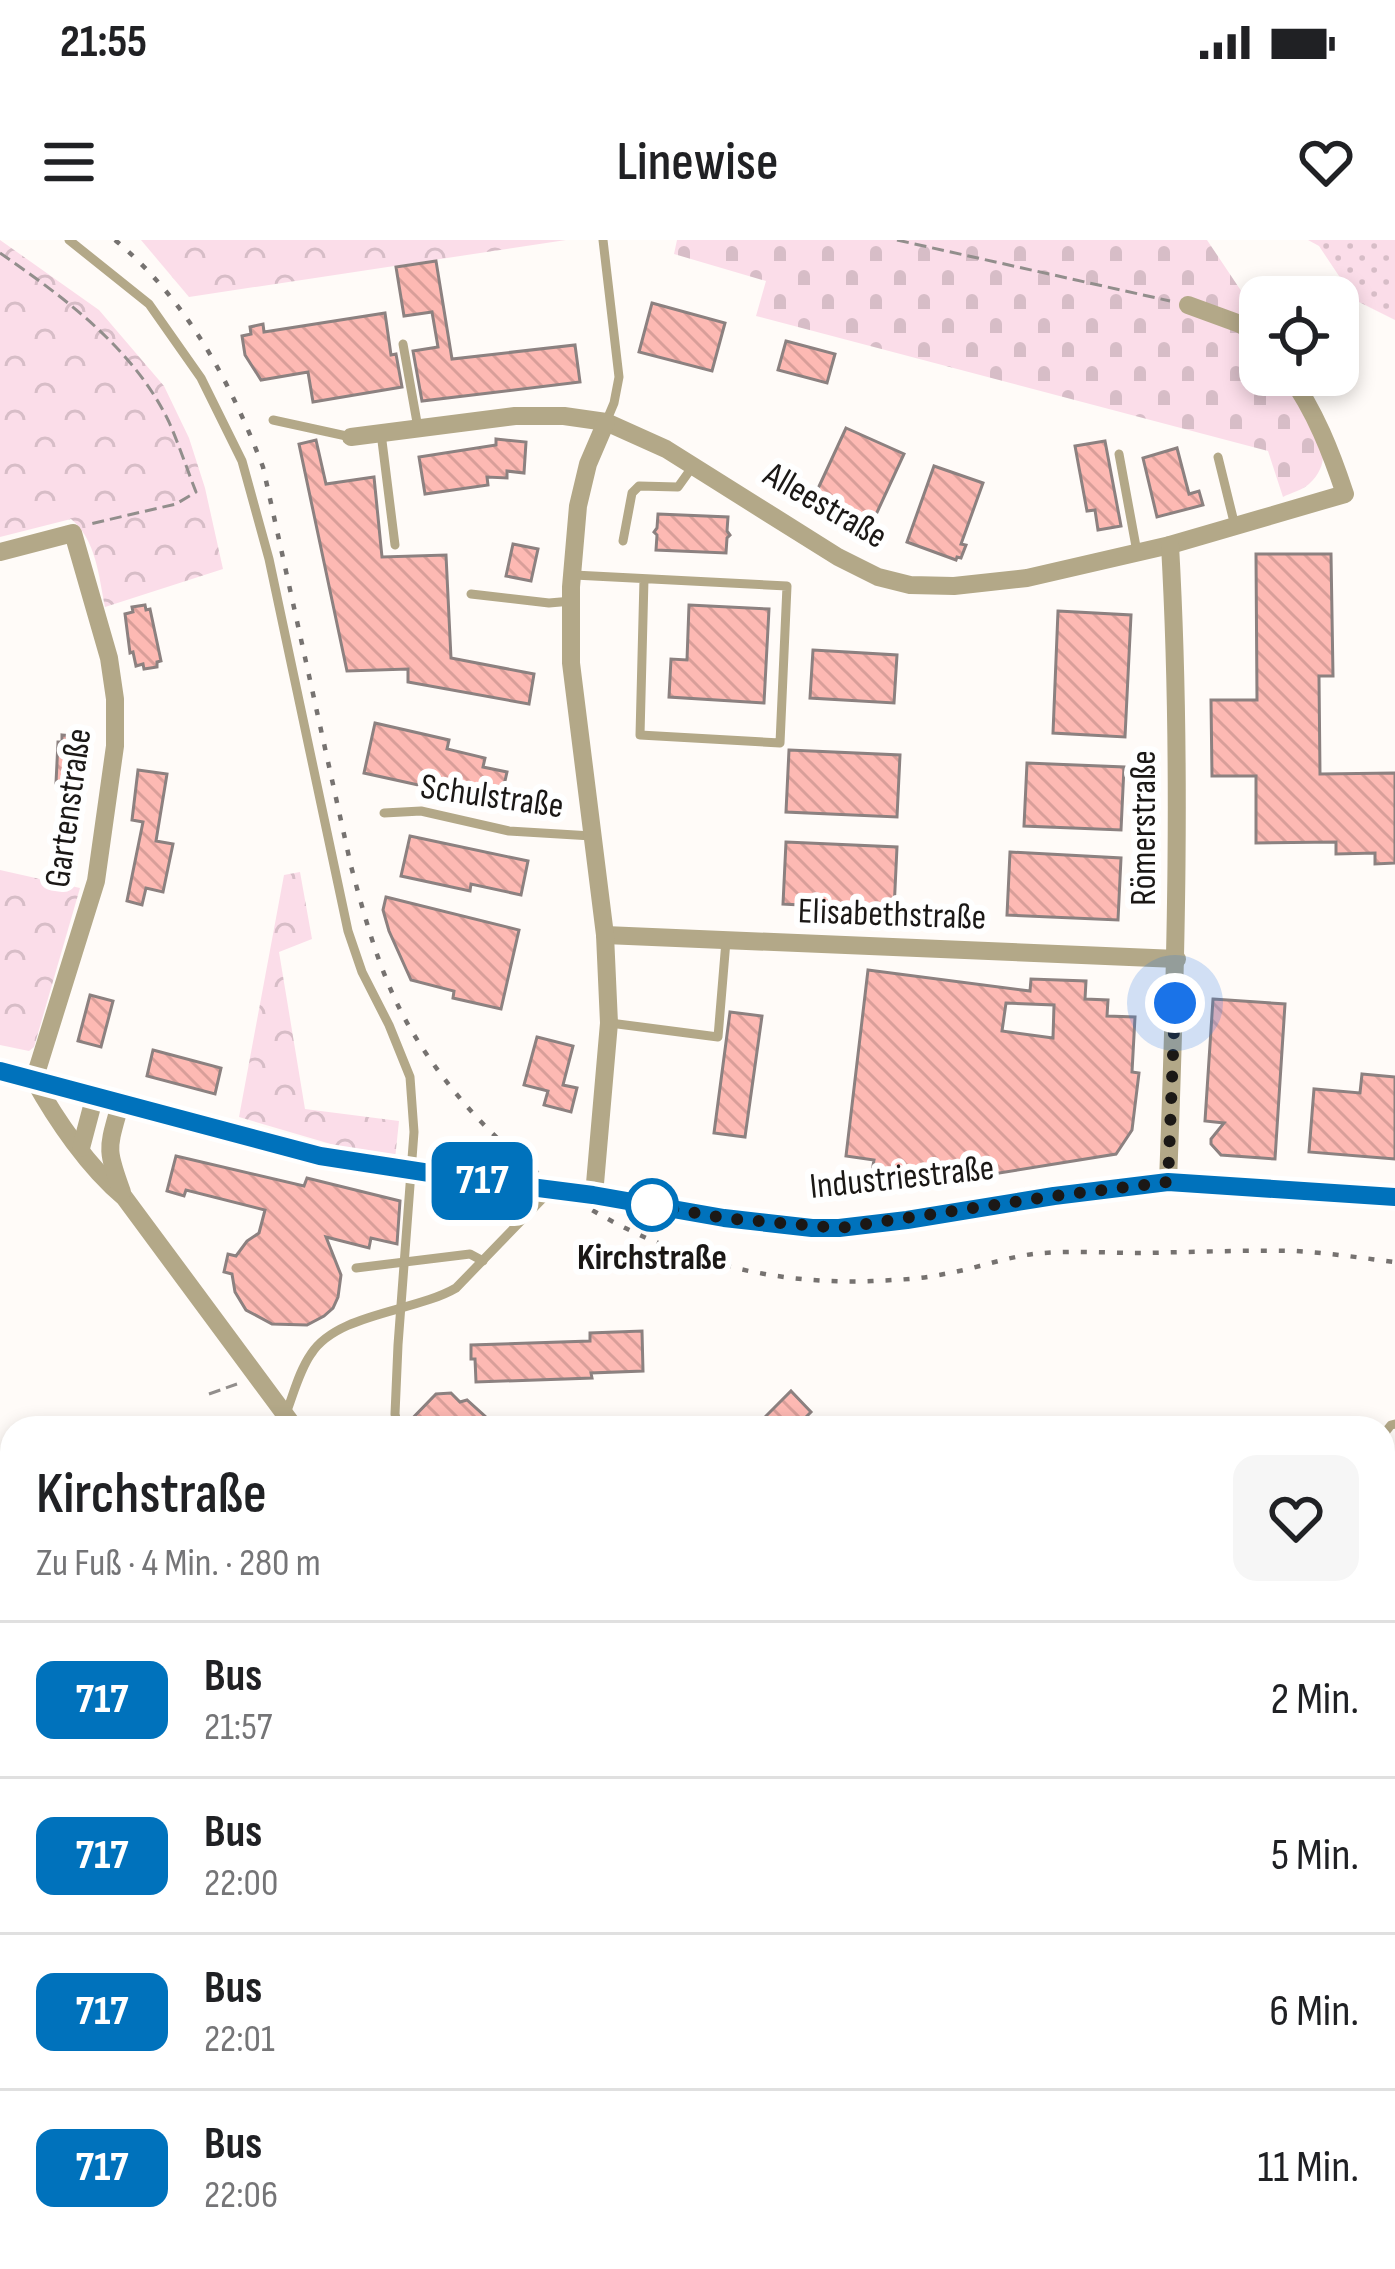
<!DOCTYPE html>
<html lang="de">
<head>
<meta charset="utf-8">
<style>
  :root { --surface:#fff; --page:#f6f6f6; --text:#202124; --muted:#757577; --line:#e0e0e0 }
  body { margin:0; font-family:"Sofia Sans Condensed",sans-serif; background:var(--page); color:var(--text); height:100vh; display:flex; flex-direction:column; font-size:45px; white-space:nowrap }
  * { box-sizing:border-box; margin:0 }
  p { font-size:39px; color:var(--muted) }
  .icon { flex:none; width:66px; height:66px; fill:none; stroke:currentColor; stroke-width:2; stroke-linecap:round; stroke-linejoin:round }
  .map { position:relative; flex:1; overflow:hidden }
  .details { position:absolute; left:0px; top:1176px; width:1395px; height:855px; display:flex; flex-direction:column; background:var(--surface); border-radius:36px 36px 0 0; box-shadow:0 6px 18px #0003 }
  .details>* { flex:none }
  .badge { padding:0 24px; border-radius:18px; font-size:42px; line-height:78px }
  .fabs { position:absolute; left:1239px; top:36px; display:grid; gap:24px }
  .fabs a { display:grid; place-items:center; width:120px; height:120px; border-radius:24px; background:var(--surface); box-shadow:0 6px 18px #0003; font-size:60px }
  .you { position:absolute; width:60px; height:60px; margin:-30px; border:9px solid #fff; border-radius:50%; background:#1a73e8; box-shadow:0 0 0 18px #1a73e833 }
  .map>.badge { position:absolute; translate:-50% -50%; box-shadow:0 0 0 6px #fff }
  .round { display:grid; place-items:center; flex:none; width:126px; height:126px; border-radius:24px; background:var(--page) }
  .summary { display:flex; align-items:center; justify-content:space-between; height:204px; padding:0 36px }
  h1 { font-size:57px; font-weight:600; line-height:90px }
  ul { padding:0; list-style:none }
  li { display:flex; align-items:center; gap:36px; height:156px; padding:0 36px; border-top:3px solid var(--line) }
  li div { flex:1 }
  li b { display:block; font-size:45px }
  li em { font-style:normal }
  li .badge { min-width:132px; font-weight:700; text-align:center }
  .status { display:flex; justify-content:space-between; align-items:center; height:84px; padding:0 60px; background:var(--surface); direction:ltr }
  .status svg { height:33px; fill:currentColor }
  header { display:flex; justify-content:space-between; align-items:center; height:156px; padding:0 36px; background:var(--surface); font-size:54px; font-weight:600 }
  .map>svg:first-child { display:block }
  .forest { fill:url(#forest-crowns) }
  .cemetery { fill:url(#cemetery-stones) }
  .park { fill:url(#park-dots) }
  .building { fill:url(#building-back-hatch); stroke:#8c8180; stroke-width:3; fill-rule:evenodd }
  .lines { fill:none; stroke-linecap:round; stroke-linejoin:round }
  .path { stroke:#928e8c; stroke-width:3; stroke-dasharray:12 6; stroke-linecap:butt }
  .service { stroke:#b3a888; stroke-width:9 }
  .minor { stroke:#b3a888; stroke-width:18 }
  .secondary { stroke:#8f7f50; stroke-width:24 }
  .rail { stroke:#767270; stroke-width:4.5; stroke-dasharray:6 12; stroke-linecap:butt }
  .line-casing { stroke:#fff; stroke-width:27 }
  .line { stroke:#0072bc; stroke-width:18 }
  .walk { stroke:#1b1816; stroke-width:12; stroke-dasharray:0 21.6 }
  .stop-dot { fill:#fff; stroke:#0072bc; stroke-width:6 }
  .labels { text-anchor:middle; dominant-baseline:central; stroke-width:12; stroke-linejoin:round; paint-order:stroke }
  .street-label { font-size:36px; fill:#1b1816; stroke:#fff }
  .stop-label { font-size:36px; font-weight:bold; fill:#1b1816; stroke:#fff }
</style>
</head>
<body>
<div class="status"><b>21:55</b><svg viewBox="0 0 49 12"><path d="M0 12V9h3v3zM5 12V6h3v6zM10 12V3h3v9zM15 12V0h3v12zM26 1h20v11H26zM47 4h2v5h-2z"/></svg></div>
<header><svg class="icon" aria-label="menu" viewBox="0 0 24 24"><path d="M4 6h16M4 12h16M4 18h16"/></svg>Linewise<svg class="icon" aria-label="heart" viewBox="0 0 24 24"><path d="M12 20l-8-8c-3-5 5-10 8-4 3-6 11-1 8 4z"/></svg></header>
<div class="map">
<svg width="1395" height="2029" viewBox="0 0 1395 2029">
  <defs>
    <pattern id="forest-crowns" width="20" height="18" patternUnits="userSpaceOnUse" patternTransform="scale(3)"><rect width="20" height="18" fill="#fbdde9"/><path d="M2 6a3 3 0 1 1 6 0M12 15a3 3 0 1 1 6 0" fill="none" stroke="#d7bdc7"/></pattern>
    <pattern id="cemetery-stones" width="16" height="16" patternUnits="userSpaceOnUse" patternTransform="scale(3)"><rect width="16" height="16" fill="#fbdde9"/><path d="M2 7V4a2 2 0 0 1 4 0v3zM10 15v-3a2 2 0 0 1 4 0v3z" fill="#d7bdc7"/></pattern>
    <pattern id="park-dots" width="8" height="8" patternUnits="userSpaceOnUse" patternTransform="scale(3)"><rect width="8" height="8" fill="#fbdde9"/><path d="M2 2h.1M6 6h.1" fill="none" stroke="#d7bdc7" stroke-width="1.8" stroke-linecap="round"/></pattern>
    <pattern id="building-back-hatch" width="6" height="6" patternUnits="userSpaceOnUse" patternTransform="scale(3)"><rect width="6" height="6" fill="#fdb9b3"/><path d="M-1 5l2 2M0 0l6 6M5-1l2 2" fill="none" stroke="#d89e99"/></pattern>
  </defs>
  <rect width="100%" height="100%" fill="#fffbf8"/>
  <g class="forest">
    <path d="M 0,0 L 99,70 L 164,146 L 189,198 L 205,248 L 223,329 L 105,367 C 99,337 96,299 71,279 L 0,297 Z"/>
    <path d="M 141,0 L 566,0 L 189,57 Z"/>
    <path d="M 0,630 L 80,648 L 34,807 L 29,811 L 0,805 Z"/>
    <path d="M 300,632 L 312,699 L 279,712 L 305,869 L 399,881 L 395,919 L 358,912 L 239,877 L 284,635 Z"/>
  </g>
  <path class="cemetery" d="M 677,0 L 1207,0 L 1256,73 L 1246,91 L 1260,111 L 1260,135 L 1277,135 C 1299,165 1347,209 1309,244 C 1303,250 1290,253 1283,257 L 1268,211 L 756,76 L 766,41 L 674,14 Z"/>
  <path class="park" d="M 1308,0 L 1395,0 L 1395,80 L 1355,60 L 1319,6 Z"/>
  <g class="building">
    <path d="M 436,21 L 452,119 L 575,105 L 580,142 L 422,161 L 413,111 L 438,107 L 432,72 L 404,76 L 396,27 Z"/>
    <path d="M 652,63 L 725,83 L 712,131 L 639,112 Z"/>
    <path d="M 385,73 L 391,115 L 396,114 L 402,147 L 313,162 L 308,132 L 261,140 L 245,115 L 242,96 L 251,94 L 250,87 L 263,84 L 264,92 Z"/>
    <path d="M 786,101 L 835,114 L 827,143 L 778,130 Z"/>
    <path d="M 846,188 L 904,214 L 867,294 L 809,268 Z"/>
    <path d="M 496,199 L 526,202 L 524,233 L 507,231 L 507,238 L 487,237 L 488,245 L 425,254 L 419,217 L 496,205 Z"/>
    <path d="M 316,200 L 326,244 L 374,237 L 382,317 L 446,315 L 451,418 L 534,434 L 529,464 L 408,442 L 408,429 L 347,431 L 299,204 Z"/>
    <path d="M 1105,201 L 1121,286 L 1098,290 L 1095,270 L 1087,271 L 1075,206 Z"/>
    <path d="M 1177,208 L 1189,254 L 1199,251 L 1203,265 L 1157,277 L 1143,218 Z"/>
    <path d="M 934,226 L 983,243 L 961,304 L 966,305 L 961,318 L 957,317 L 956,320 L 907,302 Z"/>
    <path d="M 658,274 L 728,277 L 727,291 L 730,295 L 727,298 L 726,313 L 656,310 L 657,295 L 654,292 L 657,288 Z"/>
    <path d="M 513,304 L 538,309 L 531,341 L 506,336 Z"/>
    <path d="M 1256,314 L 1331,314 L 1333,436 L 1319,436 L 1320,534 L 1395,533 L 1395,623 L 1375,624 L 1375,613 L 1336,614 L 1336,602 L 1256,603 L 1256,536 L 1212,536 L 1211,460 L 1257,460 Z"/>
    <path d="M 145,365 L 146,370 L 150,369 L 161,421 L 157,422 L 157,427 L 144,429 L 143,424 L 136,426 L 133,412 L 130,413 L 125,374 L 133,372 L 132,367 Z"/>
    <path d="M 689,365 L 769,369 L 764,463 L 669,457 L 671,419 L 687,420 Z"/>
    <path d="M 1058,371 L 1131,375 L 1125,497 L 1053,493 Z"/>
    <path d="M 813,410 L 897,415 L 894,463 L 810,458 Z"/>
    <path d="M 375,483 L 449,500 L 447,509 L 485,518 L 483,527 L 507,532 L 500,563 L 364,533 Z"/>
    <path d="M 62,495 L 86,497 L 83,551 L 59,550 L 59,543 L 56,543 L 58,502 L 62,502 Z"/>
    <path d="M 789,510 L 900,515 L 897,577 L 786,572 Z"/>
    <path d="M 1027,523 L 1124,527 L 1121,590 L 1024,586 Z"/>
    <path d="M 138,530 L 167,534 L 156,601 L 173,604 L 163,652 L 146,648 L 142,665 L 127,661 L 143,582 L 132,580 Z"/>
    <path d="M 410,596 L 528,621 L 521,655 L 471,644 L 470,651 L 401,636 Z"/>
    <path d="M 786,602 L 897,607 L 894,670 L 783,664 Z"/>
    <path d="M 1010,612 L 1121,618 L 1118,680 L 1007,675 Z"/>
    <path d="M 386,657 L 519,690 L 501,769 L 453,758 L 454,751 L 411,740 L 389,691 L 383,670 Z"/>
    <path d="M 868,730 L 1030,751 L 1031,739 L 1086,741 L 1085,759 L 1108,760 L 1107,776 L 1135,777 L 1132,832 L 1139,833 L 1132,890 L 1116,914 L 993,934 L 967,931 L 966,944 L 941,941 L 941,946 L 871,937 L 874,920 L 846,916 ZM 1006,763 L 1054,765 L 1053,798 L 1002,791 Z"/>
    <path d="M 90,755 L 113,761 L 101,807 L 78,801 Z"/>
    <path d="M 1213,759 L 1285,764 L 1275,919 L 1221,915 L 1211,904 L 1211,899 L 1224,883 L 1205,881 Z"/>
    <path d="M 730,772 L 762,776 L 745,897 L 714,893 Z"/>
    <path d="M 537,797 L 573,806 L 563,845 L 577,848 L 571,872 L 544,865 L 548,851 L 524,845 Z"/>
    <path d="M 153,810 L 221,828 L 215,854 L 147,836 Z"/>
    <path d="M 1362,834 L 1395,837 L 1395,919 L 1309,912 L 1314,849 L 1360,853 Z"/>
    <path d="M 176,916 L 304,946 L 307,938 L 400,961 L 397,1004 L 371,998 L 369,1008 L 326,997 L 341,1035 L 338,1057 L 333,1068 L 324,1076 L 307,1085 L 272,1084 L 246,1070 L 235,1052 L 232,1034 L 224,1032 L 228,1014 L 236,1016 L 247,1001 L 259,993 L 265,970 L 186,950 L 184,956 L 167,951 Z"/>
    <path d="M 642,1091 L 643,1131 L 591,1133 L 592,1138 L 476,1142 L 475,1119 L 471,1119 L 471,1105 L 590,1101 L 590,1093 Z"/>
    <path d="M 791,1151 L 811,1172 L 795,1188 L 768,1188 L 761,1181 Z"/>
    <path d="M 451,1153 L 460,1162 L 467,1160 L 498,1188 L 407,1188 L 406,1185 L 436,1154 Z"/>
  </g>
  <g class="lines">
    <g class="path">
      <path d="M 897,0 L 1170,61"/>
      <path d="M 0,13 C 65,58 134,109 169,182 C 179,205 187,229 196,252 L 176,264 L 90,284"/>
      <path d="M 209,1154 L 237,1144"/>
    </g>
    <g class="service">
      <path d="M 69,0 L 149,64 L 201,138 L 242,221 L 269,319 L 348,691 L 362,732 L 389,785 L 410,837 L 414,892 L 398,1105 L 395,1174 L 398,1188"/>
      <path d="M 603,0 L 619,137 L 614,163 L 606,182"/>
      <path d="M 403,104 L 418,188"/>
      <path d="M 273,180 L 351,197"/>
      <path d="M 381,193 L 395,305"/>
      <path d="M 1119,214 L 1137,312"/>
      <path d="M 1218,217 L 1235,286"/>
      <path d="M 623,301 L 632,253 L 639,246 L 678,247 L 693,226"/>
      <path d="M 574,335 L 787,346 L 780,503 L 640,495 L 644,339"/>
      <path d="M 471,354 L 549,363 L 572,361"/>
      <path d="M 384,573 L 421,571 L 509,591 L 592,596"/>
      <path d="M 610,783 L 718,797 L 726,701"/>
      <path d="M 356,1028 L 470,1014 L 483,1021"/>
      <path d="M 285,1176 C 293,1156 299,1131 311,1114 C 337,1073 415,1072 456,1048 L 547,954"/>
      <path d="M 907,1188 L 925,1182 L 941,1188"/>
      <path d="M 1383,1195 L 1391,1185 L 1395,1184"/>
      <path d="M 0,1427 L 12,1440"/>
      <path d="M 1383,1634 L 1395,1637"/>
      <path d="M 0,1865 L 12,1867"/>
      <path d="M 1383,1929 L 1395,1933"/>
      <path d="M 595,2019 L 604,2029"/>
      <path d="M 683,2019 L 684,2029"/>
      <path d="M 226,2027 L 232,2029"/>
      <path d="M 265,2029 L 268,2019"/>
      <path d="M 800,2029 L 800,2019"/>
      <path d="M 1048,2029 C 1078,2016 1095,2020 1126,2029"/>
      <path d="M 1143,2029 L 1146,2019"/>
    </g>
    <g class="minor">
      <path d="M 1188,65 L 1240,84 L 1260,95"/>
      <path d="M 351,197 L 515,176 L 564,176 L 606,182 L 666,209 L 838,317 L 878,337 L 910,345 L 954,346 L 1027,338 L 1170,305 L 1345,254 C 1331,212 1315,171 1289,135"/>
      <path d="M 0,312 L 73,293 L 109,418 L 115,459 L 115,506 L 96,641 L 34,840 C 56,880 89,928 124,957 L 295,1188"/>
      <path d="M 605,695 L 1177,719"/>
      <path d="M 121,861 C 108,909 105,906 122,952"/>
      <path d="M 81,908 L 95,855"/>
      <path d="M 1168,942 C 1176,730 1182,518 1170,305"/>
      <path d="M 594,955 L 609,783 L 605,695 L 571,423 L 571,347 L 578,266 L 588,224 L 606,182"/>
      <path d="M 0,1375 L 12,1375"/>
    </g>
    <path class="secondary" d="M 0,831 L 320,916 L 475,940 L 594,955 L 724,978 L 812,988 L 839,988 L 907,980 L 1054,955 L 1168,942 L 1395,957"/>
    <path class="rail" d="M 115,0 C 187,60 230,141 263,227 L 351,626 C 366,682 381,738 410,788 C 506,950 684,1049 872,1041 C 896,1040 921,1039 944,1034 C 974,1029 1003,1018 1033,1014 C 1068,1010 1106,1013 1142,1013 C 1193,1012 1245,1010 1296,1011 C 1329,1013 1362,1018 1395,1022"/>
  </g>
  <g class="lines">
    <g class="line-casing">
      <path id="line" d="M 0,831 L 320,916 L 475,940 L 593,955 L 724,978 L 812,988 L 839,988 L 907,980 L 1054,956 L 1168,942 L 1395,957"/>
    </g>
    <use href="#line" class="line"/>
    <path class="walk" d="M 652,965 L 724,978 L 839,988 L 1054,956 L 1168,942 L 1175,763"/>
  </g>
  <circle class="stop-dot" cx="652" cy="965" r="24"/>
  <g class="labels">
    <g class="street-label">
      <text transform="translate(825 266) rotate(30)">Alleestraße</text>
      <text transform="translate(492 557) rotate(8)">Schulstraße</text>
      <text transform="translate(69 568) rotate(-82)">Gartenstraße</text>
      <text transform="translate(1144 588) rotate(-90)">Römerstraße</text>
      <text transform="translate(892 675) rotate(2)">Elisabethstraße</text>
      <text transform="translate(902 938) rotate(-6)">Industriestraße</text>
    </g>
    <g class="stop-label">
      <text x="652" y="1018">Kirchstraße</text>
    </g>
  </g>
</svg>
<div class="fabs">
<a><svg class="icon" aria-label="locate" viewBox="0 0 24 24"><circle cx="12" cy="12" r="6"/><path d="M12 2v4M12 18v4M2 12h4M18 12h4"/></svg></a>
</div>
<div class="you" style="left:1175px;top:763px"></div>
<b class="badge" style="left:482px;top:941px;background:#0072bc;color:#fff">717</b>
<section class="details">
<div class="summary"><div><h1>Kirchstraße</h1><p>Zu Fuß · 4 Min. · 280 m</p></div><a class="round"><svg class="icon" aria-label="heart" viewBox="0 0 24 24"><path d="M12 20l-8-8c-3-5 5-10 8-4 3-6 11-1 8 4z"/></svg></a></div>
<ul>
<li><span class="badge" style="background:#0072bc;color:#fff">717</span><div><b>Bus</b><p>21:57</p></div><em>2 Min.</em></li>
<li><span class="badge" style="background:#0072bc;color:#fff">717</span><div><b>Bus</b><p>22:00</p></div><em>5 Min.</em></li>
<li><span class="badge" style="background:#0072bc;color:#fff">717</span><div><b>Bus</b><p>22:01</p></div><em>6 Min.</em></li>
<li><span class="badge" style="background:#0072bc;color:#fff">717</span><div><b>Bus</b><p>22:06</p></div><em>11 Min.</em></li>
</ul>
</section>
</div>
</body>
</html>
